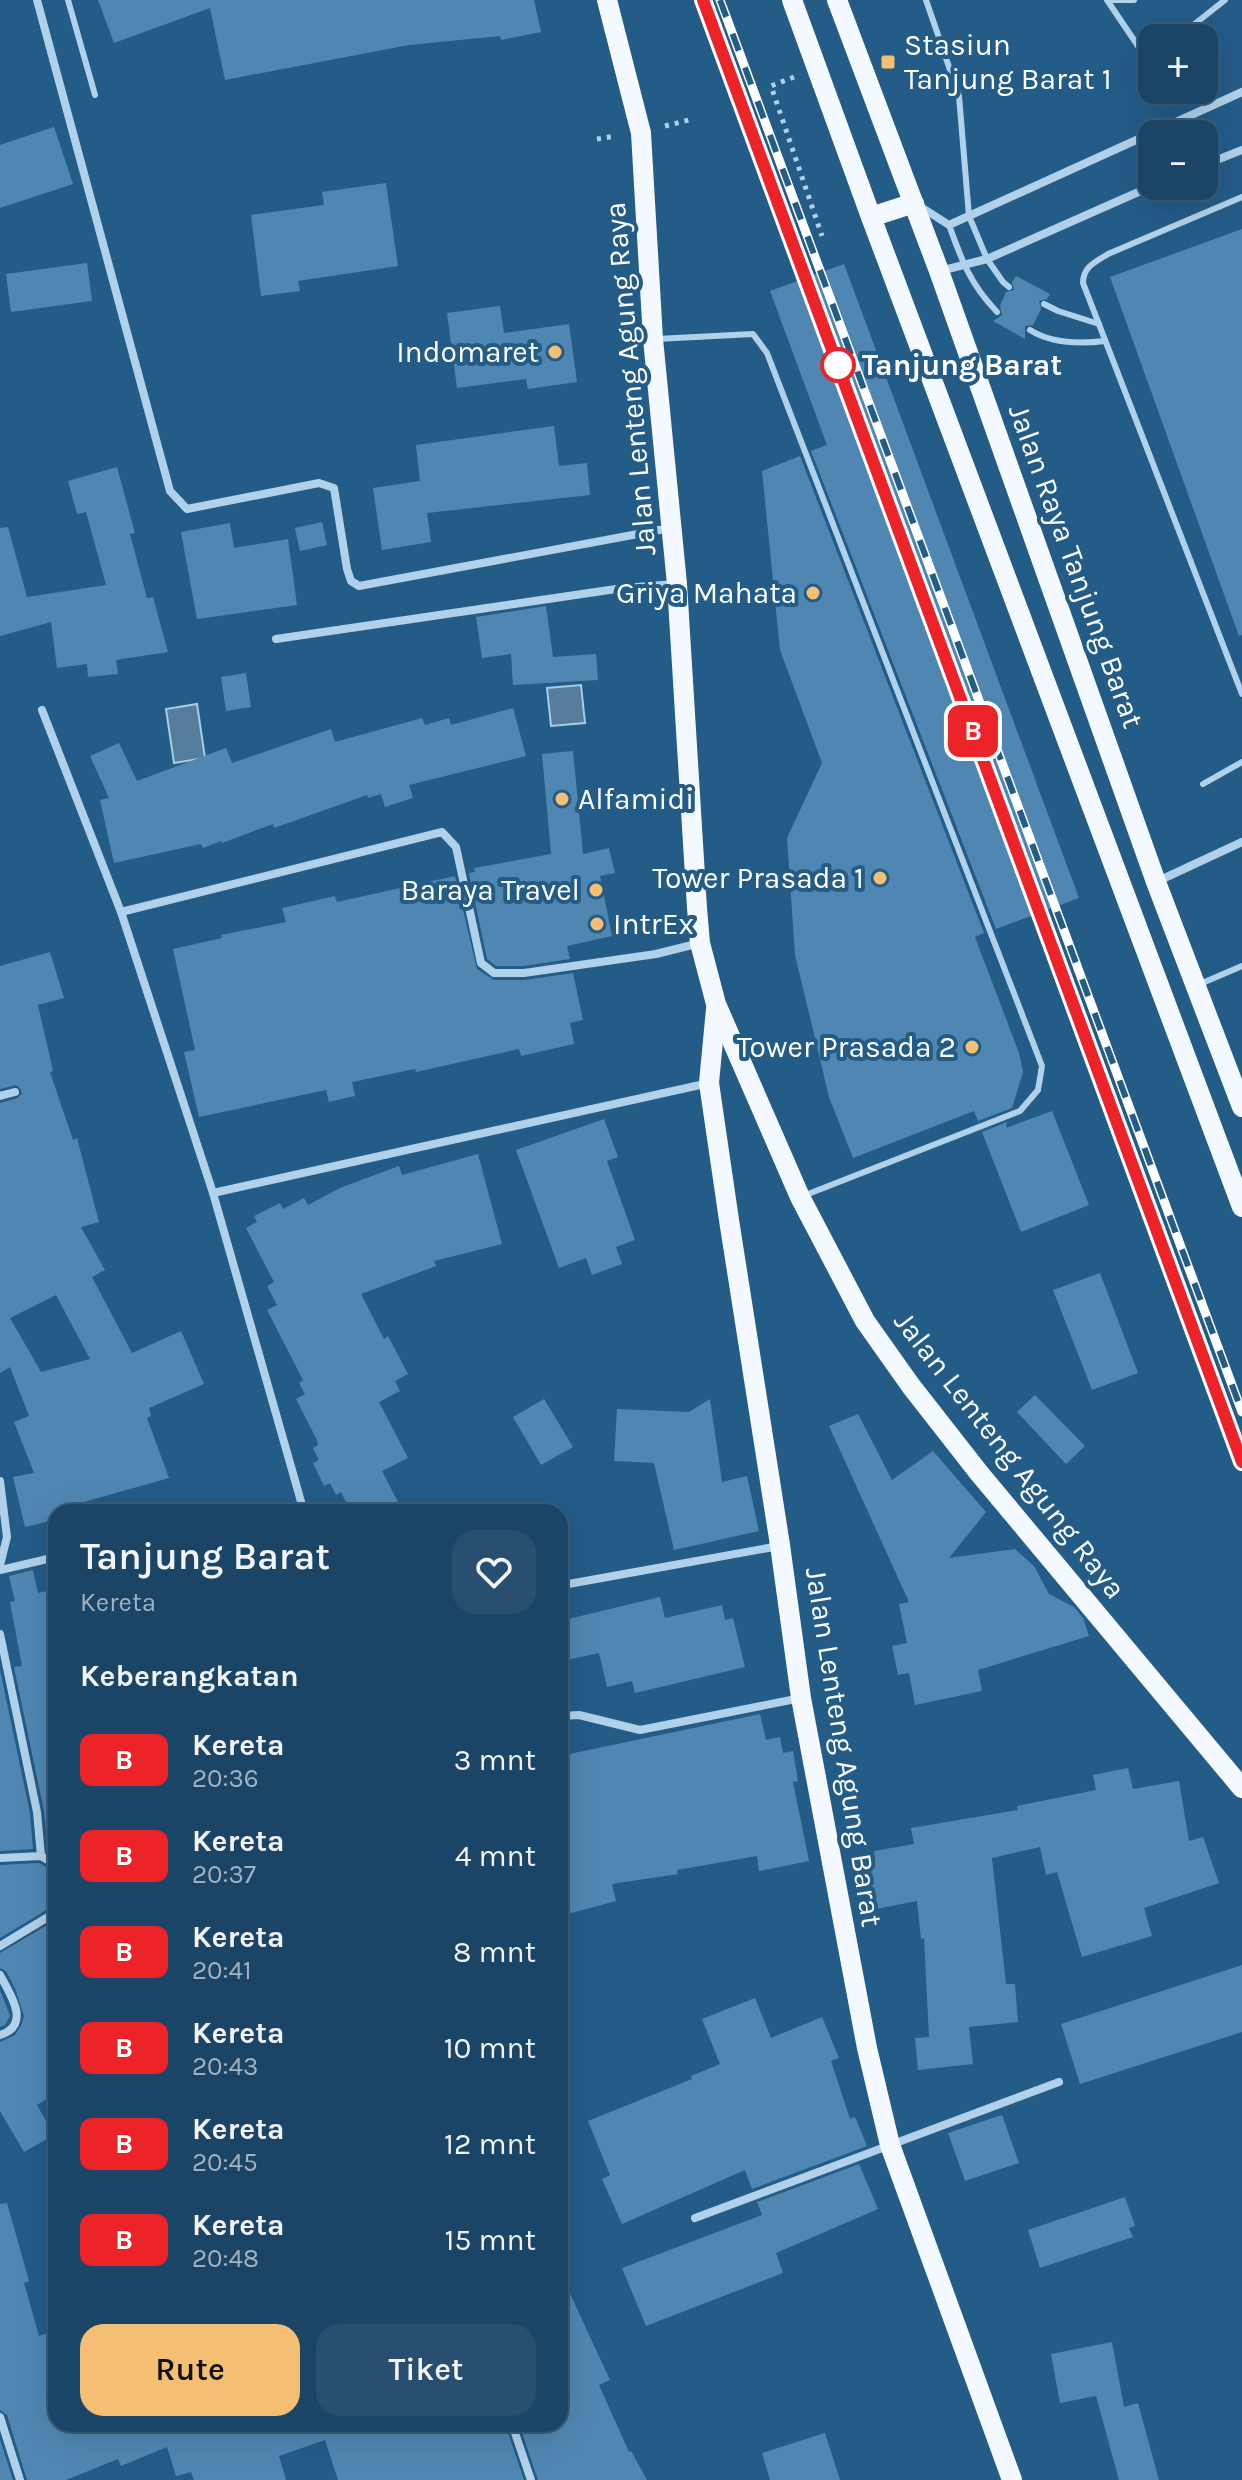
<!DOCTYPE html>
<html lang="id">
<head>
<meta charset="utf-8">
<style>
  :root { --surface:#1b4566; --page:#284f6f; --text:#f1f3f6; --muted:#a0b1bf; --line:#395d7a; --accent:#f4bf73 }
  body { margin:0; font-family:Karla,sans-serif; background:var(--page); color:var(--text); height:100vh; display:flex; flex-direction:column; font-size:30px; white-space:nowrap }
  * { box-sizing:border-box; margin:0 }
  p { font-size:26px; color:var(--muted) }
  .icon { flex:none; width:44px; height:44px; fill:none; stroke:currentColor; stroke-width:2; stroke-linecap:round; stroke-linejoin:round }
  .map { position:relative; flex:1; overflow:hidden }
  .details { position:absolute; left:48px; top:1504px; width:520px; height:928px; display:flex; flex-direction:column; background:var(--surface); border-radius:24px; box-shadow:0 8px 32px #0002,0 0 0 2px var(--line) }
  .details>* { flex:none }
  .badge { padding:0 16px; border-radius:12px; font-size:28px; line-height:52px }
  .controls { position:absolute; left:1138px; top:24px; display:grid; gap:16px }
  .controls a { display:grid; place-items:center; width:80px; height:80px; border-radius:16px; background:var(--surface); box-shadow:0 8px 32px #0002,0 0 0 2px var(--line); font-size:40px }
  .map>.badge { position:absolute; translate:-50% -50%; box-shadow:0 0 0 4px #fff }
  h2 { padding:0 32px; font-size:30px; line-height:72px }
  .round { display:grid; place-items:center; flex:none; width:84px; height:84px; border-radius:24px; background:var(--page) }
  .headline { display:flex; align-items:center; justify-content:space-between; height:136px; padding:0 32px }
  h1 { font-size:38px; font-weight:600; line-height:60px }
  .cta { display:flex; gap:16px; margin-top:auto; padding:16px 32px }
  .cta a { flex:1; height:92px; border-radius:24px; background:var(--accent); color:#111; font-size:32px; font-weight:600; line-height:92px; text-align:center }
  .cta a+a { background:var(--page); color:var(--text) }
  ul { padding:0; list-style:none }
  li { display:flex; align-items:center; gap:24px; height:96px; padding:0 32px }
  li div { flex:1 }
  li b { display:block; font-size:30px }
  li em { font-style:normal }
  li .badge { min-width:88px; font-weight:700; text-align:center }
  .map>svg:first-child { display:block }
  .water { fill:#567e9c; stroke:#a4cdea; stroke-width:2 }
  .building { fill:#5087b2; fill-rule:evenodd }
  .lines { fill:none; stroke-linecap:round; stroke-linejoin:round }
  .path { stroke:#b0d1e9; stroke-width:5; stroke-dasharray:4 6; stroke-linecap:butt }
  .service { stroke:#b0d1e9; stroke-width:6 }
  .minor { stroke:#b0d1e9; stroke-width:8 }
  .primary { stroke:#f3f9fe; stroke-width:20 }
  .rail-casing { stroke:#fff; stroke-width:9 }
  .rail { stroke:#245c88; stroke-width:6; stroke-dasharray:18; stroke-linecap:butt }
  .line-casing { stroke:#fff; stroke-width:18 }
  .line { stroke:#ec2329; stroke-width:12 }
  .poi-dot { fill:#f4bf73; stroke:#245c88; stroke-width:3 }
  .stop-dot { fill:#fff; stroke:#ec2329; stroke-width:4 }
  .labels { text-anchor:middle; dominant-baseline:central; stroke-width:8; stroke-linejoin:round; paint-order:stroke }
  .poi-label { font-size:30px; fill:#fff; stroke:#245c88; text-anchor:end }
  .stop-label { font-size:30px; font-weight:bold; fill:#fff; stroke:#245c88; text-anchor:start }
  .street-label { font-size:30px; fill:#fff; stroke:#245c88 }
</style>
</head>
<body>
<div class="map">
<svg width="1242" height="2480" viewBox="0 0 1242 2480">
  <rect width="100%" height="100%" fill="#245c88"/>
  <g class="water">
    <path d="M 581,685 L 585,723 L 551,726 L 547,688 Z"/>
    <path d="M 197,704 L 205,758 L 174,763 L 166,709 Z"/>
  </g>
  <g class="building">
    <path d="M 98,0 L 534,0 L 541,32 L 501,40 L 500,36 L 409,45 L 225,80 L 210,8 L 114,43 Z"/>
    <path d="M 54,127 L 73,184 L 0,208 L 0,145 Z"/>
    <path d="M 386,183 L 398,266 L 298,281 L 300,291 L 261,296 L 251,215 L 324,205 L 322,192 Z"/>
    <path d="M 1242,229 L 1242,635 L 1239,636 L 1110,277 Z"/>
    <path d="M 87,263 L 92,301 L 11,312 L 6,274 Z"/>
    <path d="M 844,264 L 1079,898 L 996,929 L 811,451 L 827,445 L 770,291 Z"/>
    <path d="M 1016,276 L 1050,294 L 1047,299 L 1039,301 L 1041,309 L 1033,325 L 1025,326 L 1025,339 L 993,321 L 1002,315 L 1000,306 L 1006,292 L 1014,290 L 1012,282 Z"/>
    <path d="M 500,306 L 504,333 L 569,324 L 577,382 L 528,389 L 526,379 L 457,388 L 447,313 Z"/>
    <path d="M 554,426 L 559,466 L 587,463 L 590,495 L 427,513 L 431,542 L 382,550 L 373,488 L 420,481 L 416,445 Z"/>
    <path d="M 800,456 L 984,933 L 975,937 L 1019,1053 L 1023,1072 L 1012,1108 L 978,1121 L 974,1111 L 853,1158 L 829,1097 L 795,955 L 787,838 L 822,763 L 780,650 L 762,471 Z"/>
    <path d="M 117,467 L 135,533 L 130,534 L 147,598 L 153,597 L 168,652 L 116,660 L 118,674 L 88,677 L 87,664 L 57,668 L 51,622 L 0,636 L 0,528 L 8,527 L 27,597 L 106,585 L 86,512 L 77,514 L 68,481 Z"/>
    <path d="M 322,522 L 327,545 L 300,551 L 295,528 Z"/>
    <path d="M 230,523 L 234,548 L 288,539 L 297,605 L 197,619 L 181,532 Z"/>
    <path d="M 546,606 L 553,657 L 596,654 L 598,680 L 513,685 L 511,654 L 482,658 L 476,617 Z"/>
    <path d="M 246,673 L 251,707 L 226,711 L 221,677 Z"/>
    <path d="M 513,708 L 526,756 L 409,785 L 413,798 L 385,807 L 381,794 L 368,798 L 367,795 L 274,828 L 273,824 L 222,843 L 221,841 L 203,848 L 201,844 L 114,863 L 100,800 L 109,798 L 90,756 L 119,743 L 137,781 L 226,748 L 232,763 L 331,729 L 335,742 L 422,718 L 425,725 L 449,718 L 451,725 Z"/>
    <path d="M 573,751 L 583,854 L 609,848 L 615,873 L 600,876 L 612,936 L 567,946 L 570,959 L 524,966 L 496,966 L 487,959 L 469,873 L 475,872 L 474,868 L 551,854 L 542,754 Z"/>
    <path d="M 455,876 L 477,969 L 494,980 L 525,980 L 573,973 L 583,1020 L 570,1023 L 574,1044 L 521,1056 L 519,1049 L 416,1072 L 415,1069 L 352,1082 L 355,1096 L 329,1102 L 326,1090 L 199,1117 L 184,1052 L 195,1050 L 173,949 L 222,938 L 221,935 L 286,922 L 282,908 L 335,896 L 337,902 Z"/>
    <path d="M 50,952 L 64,998 L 38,1005 L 53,1071 L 50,1072 L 73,1140 L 77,1138 L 99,1222 L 81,1227 L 105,1270 L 92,1277 L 132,1353 L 181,1331 L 204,1384 L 149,1408 L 151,1416 L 147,1418 L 169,1478 L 52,1511 L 54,1520 L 25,1527 L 13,1477 L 34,1473 L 14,1422 L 29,1416 L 10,1367 L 0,1373 L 0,1103 L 18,1098 L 22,1093 L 20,1088 L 16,1085 L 0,1089 L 0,966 ZM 56,1295 L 90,1359 L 41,1372 L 10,1318 Z"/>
    <path d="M 1052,1111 L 1089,1205 L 1021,1232 L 982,1132 L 1007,1122 L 1006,1128 Z"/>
    <path d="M 604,1119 L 618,1157 L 607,1161 L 635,1240 L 616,1247 L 622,1264 L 592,1275 L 586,1258 L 559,1268 L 516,1150 Z"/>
    <path d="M 478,1154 L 502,1244 L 434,1261 L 436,1266 L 361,1294 L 384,1339 L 388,1336 L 408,1374 L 395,1381 L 400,1391 L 379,1402 L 408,1458 L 382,1471 L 403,1512 L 351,1512 L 341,1492 L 336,1495 L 330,1483 L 324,1486 L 313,1463 L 319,1460 L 313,1448 L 318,1445 L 317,1440 L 296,1399 L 305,1394 L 299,1383 L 303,1380 L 267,1310 L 277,1305 L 267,1286 L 274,1282 L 246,1228 L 257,1222 L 254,1216 L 280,1203 L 283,1209 L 304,1198 L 308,1205 L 340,1188 L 399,1166 L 402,1175 Z"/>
    <path d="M 1100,1273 L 1138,1373 L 1092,1390 L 1053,1290 Z"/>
    <path d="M 1035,1395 L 1085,1446 L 1066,1464 L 1017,1412 Z"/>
    <path d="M 544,1399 L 573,1447 L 541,1465 L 513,1417 Z"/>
    <path d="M 710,1399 L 722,1482 L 747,1476 L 759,1531 L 674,1550 L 654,1463 L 614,1461 L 617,1409 L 689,1412 Z"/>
    <path d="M 858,1414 L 892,1480 L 933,1451 L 986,1512 L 949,1558 L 1015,1549 L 1034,1566 L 1049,1594 L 1074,1607 L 1083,1618 L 1089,1636 L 978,1670 L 982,1691 L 915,1705 L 909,1673 L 898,1675 L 892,1646 L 907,1643 L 899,1604 L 909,1602 L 829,1426 Z"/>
    <path d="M 33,1570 L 38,1593 L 56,1589 L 56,1857 L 48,1852 L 44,1811 L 14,1667 L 22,1666 L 10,1602 L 15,1601 L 9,1576 Z"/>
    <path d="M 660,1597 L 665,1618 L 722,1605 L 725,1620 L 733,1618 L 745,1667 L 635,1693 L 632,1681 L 607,1687 L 599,1653 L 566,1660 L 564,1650 L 560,1651 L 560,1621 Z"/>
    <path d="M 0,1670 L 30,1813 L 33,1849 L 0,1851 Z"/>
    <path d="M 760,1714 L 766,1740 L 780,1737 L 783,1753 L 793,1751 L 798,1781 L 793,1782 L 809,1861 L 759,1871 L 757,1856 L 677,1870 L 678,1874 L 612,1884 L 616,1901 L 560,1916 L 560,1756 Z"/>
    <path d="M 1128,1768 L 1133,1789 L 1179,1781 L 1189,1841 L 1203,1837 L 1219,1883 L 1144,1908 L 1152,1936 L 1082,1957 L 1057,1872 L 1046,1875 L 1040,1847 L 992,1858 L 1006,1984 L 1015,1984 L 1018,2022 L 969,2027 L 973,2064 L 918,2070 L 915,2038 L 929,2037 L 924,1938 L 921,1939 L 917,1901 L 866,1911 L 857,1864 L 875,1860 L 874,1851 L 914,1844 L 911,1828 L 1018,1810 L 1017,1806 L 1096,1790 L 1093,1775 Z"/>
    <path d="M 39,1863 L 56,1872 L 56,1901 L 48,1909 L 0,1938 L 0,1865 Z"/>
    <path d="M 56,1920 L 56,2093 L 37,2105 L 54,2135 L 24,2152 L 0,2111 L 0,2042 L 15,2035 L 21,2026 L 24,2016 L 15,1988 L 6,1971 L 0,1968 L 0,1953 Z"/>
    <path d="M 1242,1965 L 1242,2032 L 1080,2084 L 1061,2024 Z"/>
    <path d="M 0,1990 L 10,2016 L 5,2025 L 0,2027 Z"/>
    <path d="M 755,1998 L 771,2038 L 822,2017 L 839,2058 L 831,2061 L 850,2119 L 855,2117 L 867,2146 L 752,2189 L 745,2170 L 622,2224 L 602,2179 L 610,2175 L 588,2121 L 692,2079 L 691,2076 L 720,2064 L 702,2019 Z"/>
    <path d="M 1002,2115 L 1019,2163 L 965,2181 L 948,2133 Z"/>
    <path d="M 859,2164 L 878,2209 L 776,2253 L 783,2273 L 646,2326 L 622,2268 L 762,2215 L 757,2202 Z"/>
    <path d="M 1125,2197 L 1135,2226 L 1129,2228 L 1133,2237 L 1040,2268 L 1028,2230 Z"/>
    <path d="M 7,2203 L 29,2281 L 24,2283 L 39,2336 L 49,2333 L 56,2361 L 56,2424 L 505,2424 L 524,2480 L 338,2480 L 325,2440 L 279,2456 L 286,2480 L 194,2480 L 191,2472 L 176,2476 L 167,2447 L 121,2466 L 118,2459 L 66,2480 L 27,2480 L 7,2415 L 0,2410 L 0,2204 Z"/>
    <path d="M 560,2272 L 610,2380 L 599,2385 L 629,2452 L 631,2451 L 647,2480 L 538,2480 L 519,2424 L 560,2424 Z"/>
    <path d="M 1112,2342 L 1124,2407 L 1138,2403 L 1159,2480 L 1119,2480 L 1096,2396 L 1060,2403 L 1051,2354 Z"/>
    <path d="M 825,2433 L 840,2480 L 770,2480 L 762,2453 Z"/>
    <path d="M 0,2440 L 13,2480 L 0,2480 Z"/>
  </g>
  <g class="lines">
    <g class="path">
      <path d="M 794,77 L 771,86 L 822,236"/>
      <path d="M 665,126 L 689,120"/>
      <path d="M 597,139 L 616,136"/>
    </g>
    <g class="service">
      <path d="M 68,0 L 95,95"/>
      <path d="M 926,0 L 959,96 L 969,216 L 987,259 L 1003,282 L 1009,287"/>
      <path d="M 1107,0 L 1138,46 L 1152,54"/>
      <path d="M 1112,0 L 1134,0"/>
      <path d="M 1177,38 L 1225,0"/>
      <path d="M 1242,197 L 1108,254 C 1095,262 1083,267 1083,283 L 1242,694"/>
      <path d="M 949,225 C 962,261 970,284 997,312"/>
      <path d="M 1044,304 L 1058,311 L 1099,324"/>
      <path d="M 1030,330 C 1052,344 1080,344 1105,341"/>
      <path d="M 657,339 L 753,334 L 767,353 L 1042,1066 L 1038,1090 L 1020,1111 L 803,1196"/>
      <path d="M 1203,784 L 1242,762"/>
      <path d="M 1200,984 L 1242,966"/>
    </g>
    <g class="minor">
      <path d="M 37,0 L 170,491 L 187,509 L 319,483 L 334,488 L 347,569 L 351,581 L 359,586 L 670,528"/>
      <path d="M 1204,165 L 1242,150"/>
      <path d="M 921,207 L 949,225 L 1242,92"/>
      <path d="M 940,271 L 987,259 L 1152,186"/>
      <path d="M 276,639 L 623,588 L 676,584"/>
      <path d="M 42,710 L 121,912 L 213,1193 L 304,1512"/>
      <path d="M 1156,882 L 1242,842"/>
      <path d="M 121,912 L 442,832 L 456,847 L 481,963 L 494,973 L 524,973 L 656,954 L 700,943"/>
      <path d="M 0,1096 L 15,1092"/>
      <path d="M 213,1193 L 709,1083"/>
      <path d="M 0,1481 L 7,1537 L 0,1565"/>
      <path d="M 0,1570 L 56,1557"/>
      <path d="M 563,1585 L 779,1546"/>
      <path d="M 0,1634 L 37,1812 L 41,1856"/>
      <path d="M 560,1716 L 579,1715 L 640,1730 L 801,1698"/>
      <path d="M 0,1858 L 41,1856 L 56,1865"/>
      <path d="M 0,1946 L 53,1914 L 56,1908"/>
      <path d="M 0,1975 C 10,1994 32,2025 0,2035"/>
      <path d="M 695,2218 L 1059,2082"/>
      <path d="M 0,2417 L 20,2480"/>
      <path d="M 512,2424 L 531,2480"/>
    </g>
    <g class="primary">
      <path d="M 607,0 L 641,133 L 653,339 L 677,584 L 697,908 L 700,943 L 716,1004 L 800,1197 L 865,1321 L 911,1386 L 979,1473 L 1242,1788"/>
      <path d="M 792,0 L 871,217 L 1242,1207"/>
      <path d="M 837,0 L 939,271 L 1156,882 L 1242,1107"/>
      <path d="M 871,217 L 914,203"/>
      <path d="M 716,1009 L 709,1083 L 729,1220 L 780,1545 L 801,1698 L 867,2048 L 890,2145 L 1012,2480"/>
    </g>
    <g class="rail-casing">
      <g id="rail">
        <path d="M 703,0 L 1242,1462"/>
        <path d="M 720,0 L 1242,1412"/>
      </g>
    </g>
    <use href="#rail" class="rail"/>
  </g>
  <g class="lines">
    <g class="line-casing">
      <path id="line" d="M 703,0 L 1242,1462"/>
    </g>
    <use href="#line" class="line"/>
  </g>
  <g class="poi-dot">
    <rect x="880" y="54" width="16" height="16" rx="4"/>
    <circle cx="555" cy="352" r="8"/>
    <circle cx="813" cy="593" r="8"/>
    <circle cx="562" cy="799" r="8"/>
    <circle cx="880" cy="878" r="8"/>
    <circle cx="596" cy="890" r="8"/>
    <circle cx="597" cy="924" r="8"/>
    <circle cx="972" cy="1047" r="8"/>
  </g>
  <circle class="stop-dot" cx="838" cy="365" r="16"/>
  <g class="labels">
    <g class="poi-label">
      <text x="904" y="45" text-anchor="start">Stasiun<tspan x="904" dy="34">Tanjung Barat 1</tspan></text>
      <text x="539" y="352">Indomaret</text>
      <text x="797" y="593">Griya Mahata</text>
      <text x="578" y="799" text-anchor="start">Alfamidi</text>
      <text x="864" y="878">Tower Prasada 1</text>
      <text x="580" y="890">Baraya Travel</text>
      <text x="613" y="924" text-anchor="start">IntrEx</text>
      <text x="956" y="1047">Tower Prasada 2</text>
    </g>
    <g class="stop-label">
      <text x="862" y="365">Tanjung Barat</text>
    </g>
    <g class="street-label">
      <text transform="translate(630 379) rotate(-95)">Jalan Lenteng Agung Raya</text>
      <text transform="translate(1076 566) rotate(70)">Jalan Raya Tanjung Barat</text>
      <text transform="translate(1010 1455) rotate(52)">Jalan Lenteng Agung Raya</text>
      <text transform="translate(844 1747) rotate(81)">Jalan Lenteng Agung Barat</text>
    </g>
  </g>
</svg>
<div class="controls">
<a>+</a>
<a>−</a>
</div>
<b class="badge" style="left:973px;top:731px;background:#ec2329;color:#fff">B</b>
<section class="details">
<div class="headline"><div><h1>Tanjung Barat</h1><p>Kereta</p></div><a class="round"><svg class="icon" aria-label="heart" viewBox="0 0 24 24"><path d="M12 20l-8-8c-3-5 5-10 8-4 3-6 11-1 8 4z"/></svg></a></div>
<h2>Keberangkatan</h2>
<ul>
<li><span class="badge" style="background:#ec2329;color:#fff">B</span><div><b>Kereta</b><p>20:36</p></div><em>3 mnt</em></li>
<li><span class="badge" style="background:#ec2329;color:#fff">B</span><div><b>Kereta</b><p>20:37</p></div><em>4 mnt</em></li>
<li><span class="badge" style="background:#ec2329;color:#fff">B</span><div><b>Kereta</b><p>20:41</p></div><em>8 mnt</em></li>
<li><span class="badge" style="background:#ec2329;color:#fff">B</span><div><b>Kereta</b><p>20:43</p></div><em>10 mnt</em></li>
<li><span class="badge" style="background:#ec2329;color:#fff">B</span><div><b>Kereta</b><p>20:45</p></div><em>12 mnt</em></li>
<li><span class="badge" style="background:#ec2329;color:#fff">B</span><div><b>Kereta</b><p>20:48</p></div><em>15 mnt</em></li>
</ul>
<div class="cta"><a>Rute</a><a>Tiket</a></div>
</section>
</div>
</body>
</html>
